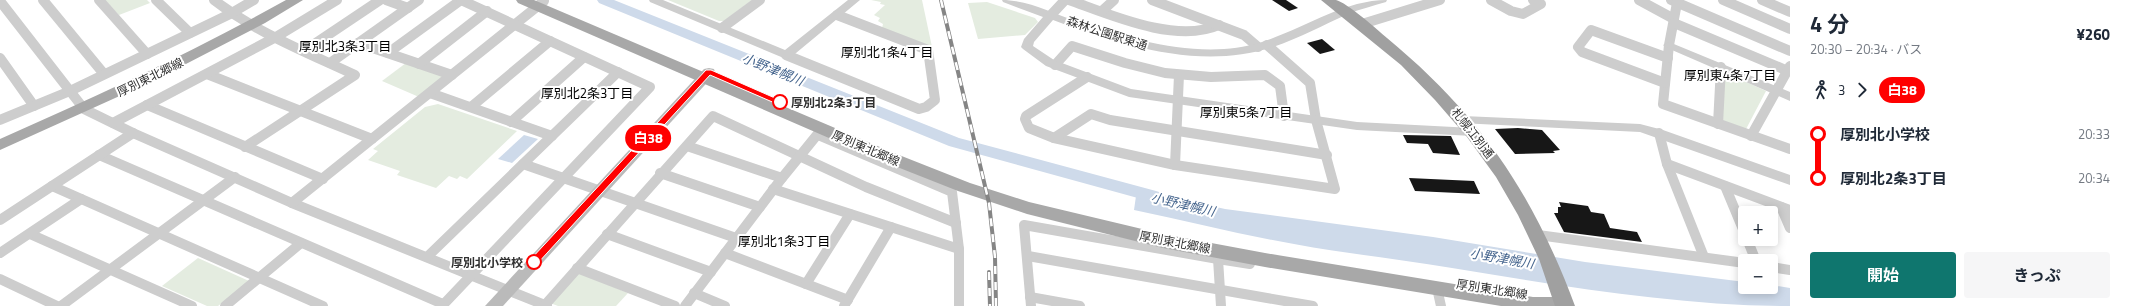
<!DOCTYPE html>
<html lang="ja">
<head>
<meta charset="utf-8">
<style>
  :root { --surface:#fff; --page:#f6f6f7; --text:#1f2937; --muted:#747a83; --accent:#0f766e }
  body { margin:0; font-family:"Titillium Web","Noto Sans JP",sans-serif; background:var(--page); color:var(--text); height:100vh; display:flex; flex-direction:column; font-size:15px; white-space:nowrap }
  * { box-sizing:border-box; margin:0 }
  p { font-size:13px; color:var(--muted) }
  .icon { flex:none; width:22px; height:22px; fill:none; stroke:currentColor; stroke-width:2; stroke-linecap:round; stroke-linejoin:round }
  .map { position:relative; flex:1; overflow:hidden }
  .panel { display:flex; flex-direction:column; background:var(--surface); width:340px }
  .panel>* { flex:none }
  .badge { padding:0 8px; border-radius:13px; font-size:14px; line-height:26px }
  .fabs { position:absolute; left:1738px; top:206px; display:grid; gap:8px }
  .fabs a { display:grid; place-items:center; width:40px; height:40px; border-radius:4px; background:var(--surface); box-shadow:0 2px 10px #0003; font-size:20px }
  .map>.badge { position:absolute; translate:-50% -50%; box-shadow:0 0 0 2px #fff }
  .legs { display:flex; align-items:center; gap:6px; height:44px; padding:0 20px; font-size:13px }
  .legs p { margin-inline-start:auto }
  .head { display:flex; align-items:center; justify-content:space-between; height:68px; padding:0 20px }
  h1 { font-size:22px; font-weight:700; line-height:30px }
  .primary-button { display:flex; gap:8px; margin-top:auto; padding:8px 20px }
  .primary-button a { flex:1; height:46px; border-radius:4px; background:var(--accent); color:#fff; font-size:16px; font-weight:700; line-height:46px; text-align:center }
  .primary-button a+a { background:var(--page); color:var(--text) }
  ul { padding:0 20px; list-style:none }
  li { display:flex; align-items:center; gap:14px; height:44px; font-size:15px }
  li i { display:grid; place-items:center; width:6px; height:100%; margin:0 5px; background:currentColor }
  li i::after { content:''; width:10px; height:10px; margin:-5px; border:3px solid; border-radius:50%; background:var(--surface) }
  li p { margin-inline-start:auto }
  li:first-child i { background:linear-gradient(#0000 50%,currentColor 0) }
  li:last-child i { background:linear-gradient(currentColor 50%,#0000 0) }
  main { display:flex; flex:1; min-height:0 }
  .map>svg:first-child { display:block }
  .green { fill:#e4ece0 }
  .water { fill:#cedaea }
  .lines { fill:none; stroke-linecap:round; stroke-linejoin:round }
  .river { fill:#cedaea; fill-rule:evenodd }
  .building { fill:#171717 }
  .minor { stroke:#cdcdcd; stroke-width:10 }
  .tertiary { fill:#cdcdcd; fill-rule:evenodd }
  .secondary { fill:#bababa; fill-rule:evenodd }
  .primary { fill:#a8a8a8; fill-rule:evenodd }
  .trunk { fill:#a0a0a0; fill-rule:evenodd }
  .rail-casing { stroke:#858585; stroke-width:4 }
  .rail { stroke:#fff; stroke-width:2.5; stroke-dasharray:8; stroke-linecap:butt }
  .line-1 { fill:#f00; stroke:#fff }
  .stop-1-dot { fill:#fff; stroke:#f00; stroke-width:2 }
  .labels { text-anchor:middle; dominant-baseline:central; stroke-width:4; stroke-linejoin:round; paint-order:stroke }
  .street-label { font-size:12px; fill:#303030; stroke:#fff }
  .stop-label { font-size:12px; font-weight:bold; fill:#303030; stroke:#fff; text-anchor:start }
  .neighbourhood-label { font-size:13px; fill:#000; stroke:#fff }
  .water-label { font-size:13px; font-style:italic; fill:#44648d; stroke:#fff }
</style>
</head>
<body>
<main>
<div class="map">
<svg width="1790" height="306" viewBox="0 0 1790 306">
  <rect width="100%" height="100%" fill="#fff"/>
  <g class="green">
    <path d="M 105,0 L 147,0 L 150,3 L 119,15 Z"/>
    <path d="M 668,0 L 752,0 L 724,21 L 719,21 Z"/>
    <path d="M 871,0 L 922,0 L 932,47 L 882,28 L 883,24 L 878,21 L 880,18 L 874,15 L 885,5 L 880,4 L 881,2 Z"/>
    <path d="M 987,2 L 1035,18 L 1038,22 L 1025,35 L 978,39 L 968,3 Z"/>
    <path d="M 406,63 L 444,77 L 419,97 L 382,81 Z"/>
    <path d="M 1724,72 L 1766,91 L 1745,131 L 1722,122 Z"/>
    <path d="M 438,104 L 517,131 L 467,179 L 460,176 L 457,179 L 449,176 L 436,188 L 397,175 L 400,171 L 368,160 L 378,151 L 373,149 L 425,107 Z"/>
    <path d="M 198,258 L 249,281 L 218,306 L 207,306 L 162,286 Z"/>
    <path d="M 577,272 L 628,293 L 616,306 L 558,306 L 550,303 Z"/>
  </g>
  <g class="water">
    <path d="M 524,135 L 538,139 L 512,163 L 498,159 Z"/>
    <path d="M 1137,189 L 1225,209 L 1433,237 L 1585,262 L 1745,282 L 1745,287 L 1771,287 L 1771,285 L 1790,288 L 1790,306 C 1679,306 1562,286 1452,268 C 1400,259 1347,254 1294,244 C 1241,235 1188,221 1134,210 Z"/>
  </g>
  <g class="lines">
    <path class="river" d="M 597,0 L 614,0 L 959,138 L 1156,191 L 1162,193 L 1164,197 L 1162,201 L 1156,203 L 949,146 L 599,3 Z"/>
  </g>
  <g class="building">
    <path d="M 1272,0 L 1286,0 L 1298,8 L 1289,11 Z"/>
    <path d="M 1322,39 L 1335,50 L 1320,54 L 1307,43 Z"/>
    <path d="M 1518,128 L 1542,130 L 1560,150 L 1553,151 L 1555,153 L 1515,154 L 1495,129 Z"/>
    <path d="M 1403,135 L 1451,136 L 1460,155 L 1433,153 L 1428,144 L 1407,143 Z"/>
    <path d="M 1409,178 L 1474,181 L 1480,194 L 1415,191 Z"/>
    <path d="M 1559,202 L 1588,206 L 1591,212 L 1604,214 L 1610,228 L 1637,232 L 1642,242 L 1564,232 L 1554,213 L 1558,213 L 1558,207 L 1561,207 Z"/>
  </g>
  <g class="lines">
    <g class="minor">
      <path d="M 43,0 L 104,74"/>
      <path d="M 99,0 L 147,54"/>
      <path d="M 156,0 L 190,33"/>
      <path d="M 214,0 C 257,33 306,52 355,75 L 245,147"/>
      <path d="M 386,0 L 408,8"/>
      <path d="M 1069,0 C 1111,15 1176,44 1219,25"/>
      <path d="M 1152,0 L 1244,35 L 1258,47"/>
      <path d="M 1491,0 L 1511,11 L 1523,14 L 1541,4 L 1533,0"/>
      <path d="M 1639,0 L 1674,19"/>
      <path d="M 1671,0 L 1790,51"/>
      <path d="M 1723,0 L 1790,29"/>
      <path d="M 1762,0 L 1790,12"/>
      <path d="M 0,1 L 84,109 L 133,133 L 292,203 L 547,306"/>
      <path d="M 1677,3 L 1669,45 L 1663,104 L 1790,149"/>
      <path d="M 1102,11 L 1114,0"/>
      <path d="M 1051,15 L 1065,0"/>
      <path d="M 1674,23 L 1788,71"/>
      <path d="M 1362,24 L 1440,0"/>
      <path d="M 722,28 L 760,0"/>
      <path d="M 358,43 L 452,75"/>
      <path d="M 304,51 L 380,0"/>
      <path d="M 388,53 L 461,0"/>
      <path d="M 786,55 L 919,109 L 926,107 L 935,100 L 928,50 L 837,15"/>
      <path d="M 0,58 L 34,106"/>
      <path d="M 330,63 L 419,0"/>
      <path d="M 419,64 L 487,11"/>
      <path d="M 1055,65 L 1072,46 L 1125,63 L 1165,73 L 1211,77 L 1265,75 L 1280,86 L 1284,116"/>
      <path d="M 207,74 L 372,139"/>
      <path d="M 1087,77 L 1026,116 L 1025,119 L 1029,128 L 1054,138 L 1175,165 L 1335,189 L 1316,120 L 1310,83 L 1267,45"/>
      <path d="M 1665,83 L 1582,52 L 1578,47 L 1591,30 L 1668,58"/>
      <path d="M 430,93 L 552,136"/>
      <path d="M 147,105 L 323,179"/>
      <path d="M 471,107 L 550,41"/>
      <path d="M 0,120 L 70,91 L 230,14 L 254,0"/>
      <path d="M 511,122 L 584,57"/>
      <path d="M 113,123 L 276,37 L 337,0"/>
      <path d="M 1718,124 L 1721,67"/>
      <path d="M 1659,133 L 1667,164 L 1704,257"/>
      <path d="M 818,135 L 952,192 L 959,249 L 959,306"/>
      <path d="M 1751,136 L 1790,66"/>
      <path d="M 1054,138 L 1091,114 L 1110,120 L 1327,155"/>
      <path d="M 687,146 L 782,178"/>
      <path d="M 99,155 L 443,304"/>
      <path d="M 523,164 L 736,238"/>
      <path d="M 1667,164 L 1790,210"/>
      <path d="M 1175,165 L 1179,75"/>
      <path d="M 660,173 L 760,207"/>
      <path d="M 52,186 L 323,306"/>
      <path d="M 1725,186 L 1745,234"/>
      <path d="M 773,189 L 959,249"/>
      <path d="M 292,203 L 544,1"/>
      <path d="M 1781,207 L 1790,228"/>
      <path d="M 0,220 L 133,133"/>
      <path d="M 30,234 L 192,306"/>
      <path d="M 607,234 L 711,272"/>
      <path d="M 1538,235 L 1745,263"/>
      <path d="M 1747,239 L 1756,261"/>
      <path d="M 0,253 L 81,199"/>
      <path d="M 725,253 L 848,300"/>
      <path d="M 1028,256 L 1313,306"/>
      <path d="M 427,257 L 618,72"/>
      <path d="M 1771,267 L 1790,270"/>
      <path d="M 577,268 L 675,306"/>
      <path d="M 0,279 L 57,306"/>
      <path d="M 806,284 L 850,214"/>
      <path d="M 1437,288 L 1441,306"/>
      <path d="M 694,293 L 725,306"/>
      <path d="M 1030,297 L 1080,306"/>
      <path d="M 61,306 L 235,177"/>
      <path d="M 225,306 L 301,243"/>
      <path d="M 442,306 L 650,87 L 461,0"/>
      <path d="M 544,306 L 713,116 L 866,187 L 956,223"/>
      <path d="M 685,306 L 782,178 L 821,130"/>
      <path d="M 844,306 L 891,227"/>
      <path d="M 1031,306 L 1024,225 L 1218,259"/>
      <path d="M 1221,306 L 1218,259 L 1250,264"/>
    </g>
    <g class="tertiary">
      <path d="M 649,0 L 663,0 L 785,50 L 848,0 L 860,0 L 790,58 L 786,59 L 650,2 Z"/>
      <path d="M 1002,0 C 1028,0 1052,13 1076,21 C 1124,37 1173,52 1224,49 C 1285,46 1331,0 1387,0 L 1386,2 C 1373,6 1360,9 1348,14 C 1323,25 1300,38 1273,47 C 1200,71 1122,45 1053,20 L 1034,42 L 1033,46 L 1054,60 L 1131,89 L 1357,122 L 1473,128 L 1479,132 L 1473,136 L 1357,130 L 1129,97 L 1046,66 L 1023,49 L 1021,47 L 1024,39 L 1043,17 L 1003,2 Z"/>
      <path d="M 1669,42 L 1790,92 L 1790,101 L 1665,47 L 1663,45 Z"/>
      <path d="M 1463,116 L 1640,124 L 1663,130 L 1790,175 L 1790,185 L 1640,132 L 1459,123 L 1457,120 L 1459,117 Z"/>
    </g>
    <path class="secondary" d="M 709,68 L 714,69 L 715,72 L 714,75 L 503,306 L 485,306 L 704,69 Z"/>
    <g class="primary">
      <path d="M 286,0 L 303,0 L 265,23 L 155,80 L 0,150 L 0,139 C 97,96 193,52 286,0 Z"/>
      <path d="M 516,0 L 534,0 L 894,153 L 970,183 L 1029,202 L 1163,234 L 1265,253 L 1533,297 L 1564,297 L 1571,299 L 1573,304 L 1572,306 L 1501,306 L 1265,267 L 1163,248 L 1027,214 L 958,191 L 882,161 L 518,3 Z"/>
    </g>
    <path class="trunk" d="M 1321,0 C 1326,0 1332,0 1336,0 C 1346,2 1378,30 1387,38 C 1480,115 1533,193 1575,306 L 1555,306 L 1539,259 L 1518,215 L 1496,177 L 1467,137 L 1435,100 L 1401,65 Z"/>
    <g class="rail-casing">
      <g id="rail">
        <path d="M 941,0 L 989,203 L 995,257 L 996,306"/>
        <path d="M 989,272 L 990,306"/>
      </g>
    </g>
    <use href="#rail" class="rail"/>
  </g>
  <path class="line-1" d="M 706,70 L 711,70 L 784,102 L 777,104 L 710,75 L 537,264 L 531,264 L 531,259 Z"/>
  <g class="stop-1-dot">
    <circle cx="780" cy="102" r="7"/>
    <circle cx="534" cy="262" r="7"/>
  </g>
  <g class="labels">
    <g class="street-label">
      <text transform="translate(1107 33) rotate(18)">森林公園駅東通</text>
      <text transform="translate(150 77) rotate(-26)">厚別東北郷線</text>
      <text transform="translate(1473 133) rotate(52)">札幌江別通</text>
      <text transform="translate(866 148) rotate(23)">厚別東北郷線</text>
      <text transform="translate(1175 242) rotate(11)">厚別東北郷線</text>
      <text transform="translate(1492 289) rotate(9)">厚別東北郷線</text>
    </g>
    <g class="stop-label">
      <text x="791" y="102">厚別北2条3丁目</text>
      <text x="523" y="262" text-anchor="end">厚別北小学校</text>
    </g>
    <g class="neighbourhood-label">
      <text x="345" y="46">厚別北3条3丁目</text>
      <text x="887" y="52">厚別北1条4丁目</text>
      <text x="1730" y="75">厚別東4条7丁目</text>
      <text x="587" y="93">厚別北2条3丁目</text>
      <text x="1246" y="112">厚別東5条7丁目</text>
      <text x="784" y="241">厚別北1条3丁目</text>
    </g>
    <g class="water-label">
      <text transform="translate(773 69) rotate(22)">小野津幌川</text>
      <text transform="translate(1183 204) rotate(13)">小野津幌川</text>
      <text transform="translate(1502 258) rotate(10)">小野津幌川</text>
    </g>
  </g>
</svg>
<div class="fabs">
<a>+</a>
<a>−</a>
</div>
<b class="badge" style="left:648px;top:138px;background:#f00;color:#fff">白38</b>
</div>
<section class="panel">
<div class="head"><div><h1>4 分</h1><p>20:30 – 20:34 · バス</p></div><b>¥260</b></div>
<div class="legs"><svg class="icon" aria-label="walk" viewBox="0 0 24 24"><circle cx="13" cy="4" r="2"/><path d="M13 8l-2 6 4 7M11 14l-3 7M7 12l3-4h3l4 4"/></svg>3<svg class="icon" aria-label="forward" viewBox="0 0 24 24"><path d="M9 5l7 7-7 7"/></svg><b class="badge" style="background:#f00;color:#fff">白38</b></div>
<ul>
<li><i style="color:#f00"></i><b>厚別北小学校</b><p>20:33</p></li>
<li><i style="color:#f00"></i><b>厚別北2条3丁目</b><p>20:34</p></li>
</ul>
<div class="primary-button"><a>開始</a><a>きっぷ</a></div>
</section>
</main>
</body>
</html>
